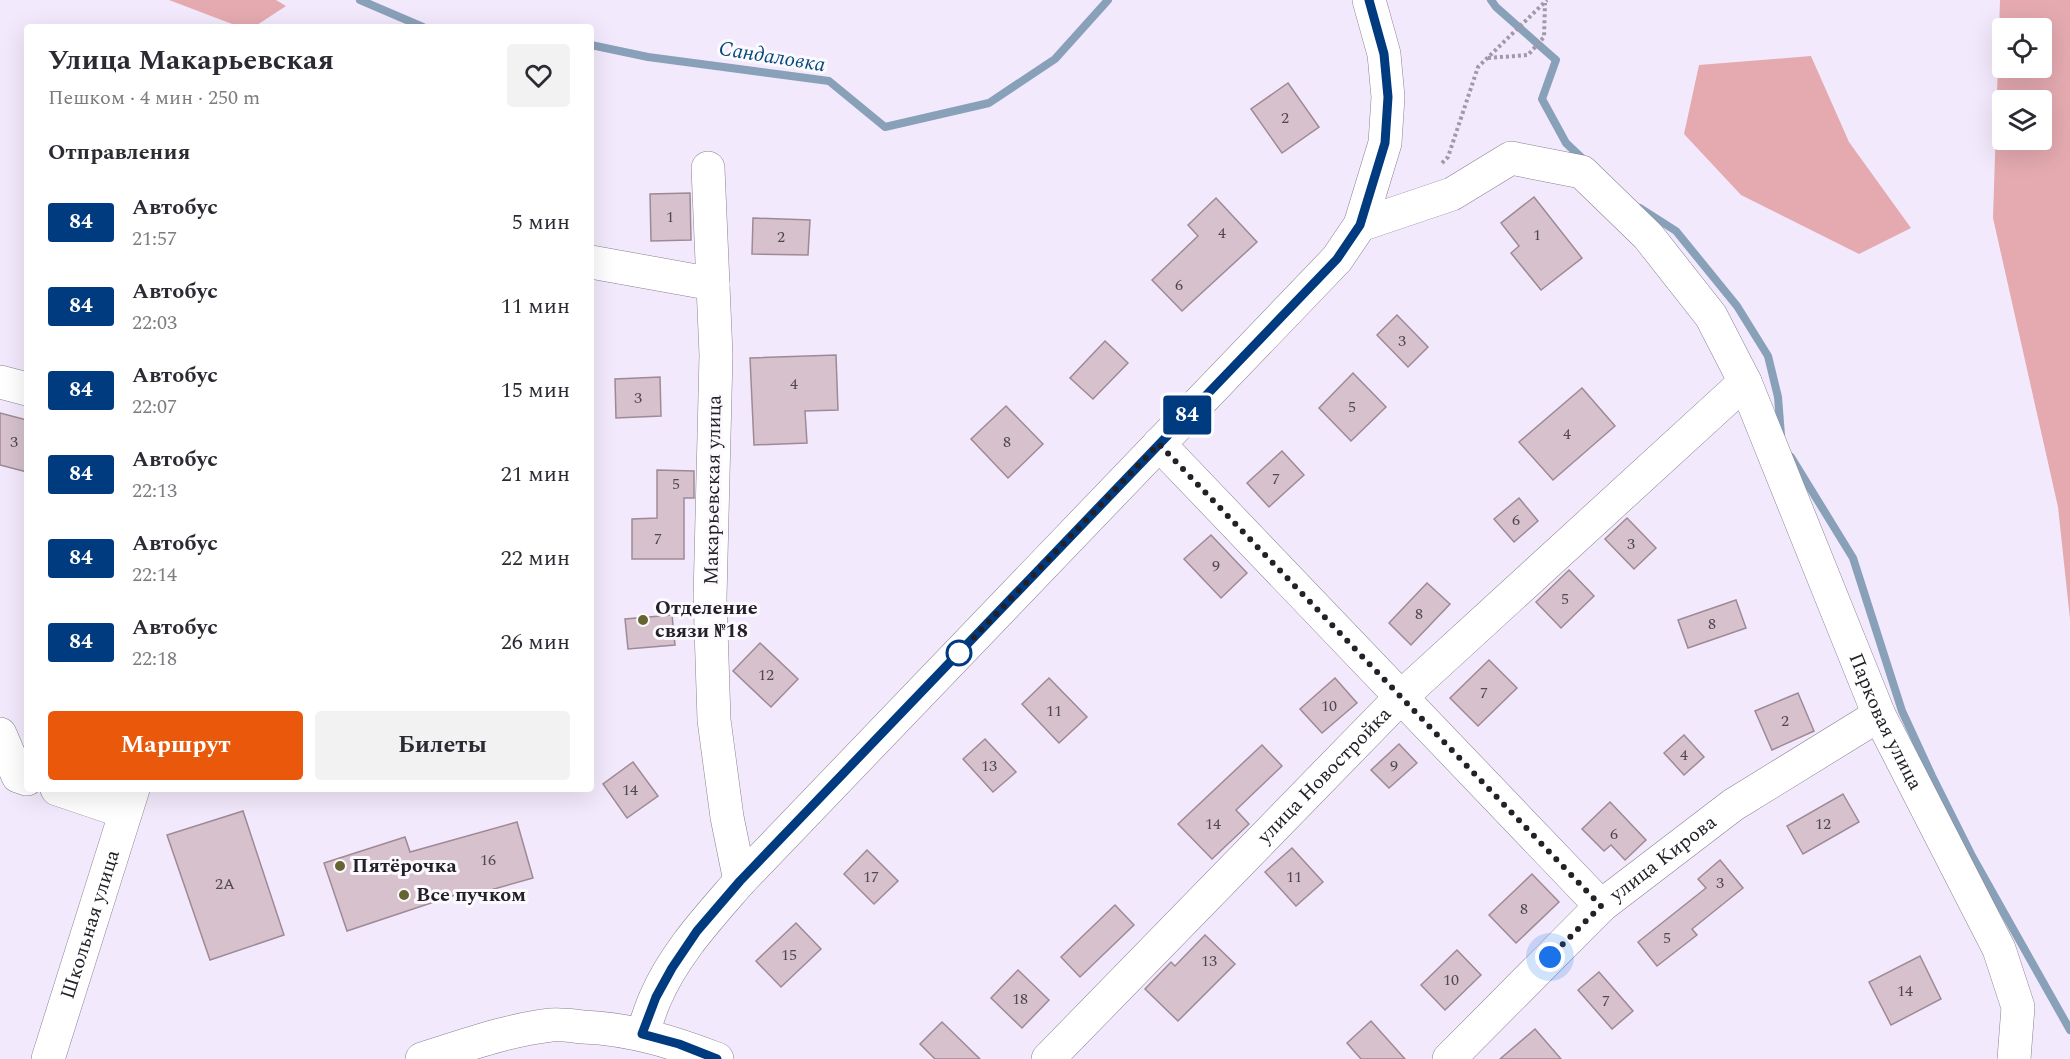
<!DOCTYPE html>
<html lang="ru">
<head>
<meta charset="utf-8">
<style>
  :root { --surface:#fff; --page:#f2f2f3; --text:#2b2b33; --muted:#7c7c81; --accent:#ea580c }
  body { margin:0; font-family:Spectral,serif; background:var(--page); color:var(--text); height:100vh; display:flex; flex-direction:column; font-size:22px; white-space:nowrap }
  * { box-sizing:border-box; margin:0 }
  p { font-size:20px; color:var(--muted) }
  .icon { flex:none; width:33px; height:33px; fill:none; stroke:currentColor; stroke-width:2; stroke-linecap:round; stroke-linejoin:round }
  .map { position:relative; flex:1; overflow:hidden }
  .drawer { position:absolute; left:24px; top:24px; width:570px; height:768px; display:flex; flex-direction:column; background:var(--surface); border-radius:6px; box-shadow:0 6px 24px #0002 }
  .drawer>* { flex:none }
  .badge { padding:0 12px; border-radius:4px; font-size:21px; line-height:39px }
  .fabs { position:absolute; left:1992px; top:18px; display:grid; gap:12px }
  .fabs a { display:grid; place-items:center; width:60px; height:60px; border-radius:6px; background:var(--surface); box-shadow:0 6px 24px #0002; font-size:30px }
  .you { position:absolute; width:30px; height:30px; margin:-15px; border:4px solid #fff; border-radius:50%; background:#1a73e8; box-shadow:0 0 0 9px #1a73e833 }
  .map>.badge { position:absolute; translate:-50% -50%; box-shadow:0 0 0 3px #fff }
  h2 { padding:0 24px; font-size:22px; line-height:54px }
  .round { display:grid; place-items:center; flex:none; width:63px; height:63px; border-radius:6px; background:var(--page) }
  .headline { display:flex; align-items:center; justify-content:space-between; height:102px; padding:0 24px }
  h1 { font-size:28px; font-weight:700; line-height:45px }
  .action { display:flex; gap:12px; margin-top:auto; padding:12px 24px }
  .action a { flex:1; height:69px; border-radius:6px; background:var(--accent); color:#fff; font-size:24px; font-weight:700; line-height:69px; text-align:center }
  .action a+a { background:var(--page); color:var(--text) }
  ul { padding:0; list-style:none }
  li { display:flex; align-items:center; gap:18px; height:84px; padding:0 24px }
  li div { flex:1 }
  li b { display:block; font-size:22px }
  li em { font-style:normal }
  li .badge { min-width:66px; font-weight:700; text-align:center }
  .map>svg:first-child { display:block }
  .green { fill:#e4aab0; fill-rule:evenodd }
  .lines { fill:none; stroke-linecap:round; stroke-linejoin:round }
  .stream { stroke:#89a0b9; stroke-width:8 }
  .building { fill:#d6c1cd; stroke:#9e8a96; stroke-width:1.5 }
  .minor-casing { stroke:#8a8092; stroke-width:34 }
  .major-casing { stroke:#8a8092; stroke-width:34 }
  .path { stroke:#a099a7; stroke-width:4; stroke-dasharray:3 3; stroke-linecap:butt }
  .minor { stroke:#fff; stroke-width:33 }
  .major { stroke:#fff; stroke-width:33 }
  .line-casing { stroke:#fff; stroke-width:14 }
  .line { stroke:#003b80; stroke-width:9 }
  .walk { stroke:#242027; stroke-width:6; stroke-dasharray:0 10.8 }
  .poi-dot { fill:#666431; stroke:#fcfafe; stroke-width:2 }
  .stop-dot { fill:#fff; stroke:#003b80; stroke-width:3 }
  .labels { text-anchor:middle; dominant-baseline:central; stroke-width:6; stroke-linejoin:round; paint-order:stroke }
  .number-label { font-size:16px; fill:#504850 }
  .street-label { font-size:20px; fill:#242027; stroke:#fcfafe }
  .poi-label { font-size:20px; font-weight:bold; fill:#242027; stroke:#fcfafe; text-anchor:start }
  .water-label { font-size:21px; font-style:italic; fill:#034a7b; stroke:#fcfafe }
</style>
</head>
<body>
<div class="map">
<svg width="2070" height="1059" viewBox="0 0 2070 1059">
  <rect width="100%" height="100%" fill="#f3e9fc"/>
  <g class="green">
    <path d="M 169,0 L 276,0 L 286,6 L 254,27 L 240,27 Z"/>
    <path d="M 2000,0 L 2070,0 L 2070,619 L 2058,507 L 1993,218 ZM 2002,28 L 2042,28 L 2042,68 L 2002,68 ZM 2002,100 L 2042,100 L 2042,140 L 2002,140 Z"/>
    <path d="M 1811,56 L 1849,142 L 1911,228 L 1859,254 L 1741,195 L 1684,134 L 1699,65 Z"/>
  </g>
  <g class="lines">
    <g class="stream">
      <path d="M 360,0 L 423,27"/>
      <path d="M 1491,0 L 1496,7 L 1556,60 L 1542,99 L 1566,143 L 1585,161"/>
      <path d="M 591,45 L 648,57 L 829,81 L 885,127 L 989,103 L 1055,59 L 1108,0"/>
      <path d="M 1640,208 L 1676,231 L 1737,306 L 1768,356 L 1778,397 L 1781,435"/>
      <path d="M 1791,457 L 1853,558 L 1902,711 L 1932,776 L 1972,856 L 2070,1030"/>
    </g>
  </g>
  <g class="building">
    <path d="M 1288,83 L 1319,127 L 1282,153 L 1251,109 Z"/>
    <path d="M 690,193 L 691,240 L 651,241 L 650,194 Z"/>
    <path d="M 1534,197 L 1582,258 L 1541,290 L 1511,253 L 1519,246 L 1501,223 Z"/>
    <path d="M 1216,198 L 1257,242 L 1182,311 L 1152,280 L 1198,236 L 1188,225 Z"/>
    <path d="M 753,218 L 810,220 L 808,255 L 752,254 Z"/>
    <path d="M 1397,315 L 1428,347 L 1408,367 L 1377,335 Z"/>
    <path d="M 1105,341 L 1128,363 L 1093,399 L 1070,378 Z"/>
    <path d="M 836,355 L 838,410 L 805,411 L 807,443 L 754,445 L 750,358 Z"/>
    <path d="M 1353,373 L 1386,407 L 1351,441 L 1319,408 Z"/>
    <path d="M 660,377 L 661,416 L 616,418 L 615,379 Z"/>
    <path d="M 1582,388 L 1615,426 L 1553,480 L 1519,442 Z"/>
    <path d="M 1006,406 L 1043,444 L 1008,478 L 971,439 Z"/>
    <path d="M 0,413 L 27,420 L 27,472 L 0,465 Z"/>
    <path d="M 1282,451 L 1304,475 L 1269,507 L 1247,483 Z"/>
    <path d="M 657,470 L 694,471 L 694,498 L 684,498 L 684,559 L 632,559 L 632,519 L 657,518 Z"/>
    <path d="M 1519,498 L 1538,521 L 1514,542 L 1494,519 Z"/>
    <path d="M 1627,518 L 1656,548 L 1634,569 L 1605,539 Z"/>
    <path d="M 1211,535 L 1247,573 L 1221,598 L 1184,559 Z"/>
    <path d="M 1569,570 L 1594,596 L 1561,628 L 1536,602 Z"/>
    <path d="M 1427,583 L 1450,604 L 1411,645 L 1389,623 Z"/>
    <path d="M 1736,600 L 1746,628 L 1688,648 L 1678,620 Z"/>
    <path d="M 672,615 L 675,645 L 628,649 L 625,619 Z"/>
    <path d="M 760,643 L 798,679 L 771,707 L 733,671 Z"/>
    <path d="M 1489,660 L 1517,688 L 1478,726 L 1450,698 Z"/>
    <path d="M 1049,678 L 1087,717 L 1059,743 L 1022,704 Z"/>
    <path d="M 1335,678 L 1357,703 L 1322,733 L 1300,709 Z"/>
    <path d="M 1798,693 L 1814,731 L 1772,750 L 1755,711 Z"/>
    <path d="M 1684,735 L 1704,757 L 1684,775 L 1664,753 Z"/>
    <path d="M 985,739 L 1016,772 L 993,792 L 963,759 Z"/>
    <path d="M 1399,744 L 1417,763 L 1389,788 L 1371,770 Z"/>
    <path d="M 1262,745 L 1282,766 L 1236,810 L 1249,824 L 1212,859 L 1178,824 Z"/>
    <path d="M 633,762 L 658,796 L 627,818 L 603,784 Z"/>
    <path d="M 1843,794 L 1859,822 L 1803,854 L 1787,826 Z"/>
    <path d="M 1610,802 L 1646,840 L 1625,860 L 1611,845 L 1604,851 L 1582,829 Z"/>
    <path d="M 243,811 L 284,935 L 210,960 L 167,835 Z"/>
    <path d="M 517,822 L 533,878 L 459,899 L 458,894 L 347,931 L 324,863 L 405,837 L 410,852 Z"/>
    <path d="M 1292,848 L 1323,882 L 1296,906 L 1265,872 Z"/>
    <path d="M 867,850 L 898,881 L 874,904 L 844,874 Z"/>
    <path d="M 1720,860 L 1743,888 L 1692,929 L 1697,935 L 1657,966 L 1638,942 L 1706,888 L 1698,879 Z"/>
    <path d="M 1532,874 L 1559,902 L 1516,943 L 1489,915 Z"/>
    <path d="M 1115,905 L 1134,925 L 1080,977 L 1061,957 Z"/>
    <path d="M 796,923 L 821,949 L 781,987 L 756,961 Z"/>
    <path d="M 1205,935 L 1235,964 L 1178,1021 L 1145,989 L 1171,962 L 1175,966 Z"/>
    <path d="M 1457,950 L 1481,975 L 1445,1010 L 1421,985 Z"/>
    <path d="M 1920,956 L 1941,999 L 1891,1025 L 1869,982 Z"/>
    <path d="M 1018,970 L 1049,1000 L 1022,1028 L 991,998 Z"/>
    <path d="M 1599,972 L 1633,1011 L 1612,1029 L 1578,990 Z"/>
    <path d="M 1371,1021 L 1405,1059 L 1361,1059 L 1347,1043 Z"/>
    <path d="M 942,1022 L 980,1059 L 935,1059 L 920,1044 Z"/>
    <path d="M 1535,1029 L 1561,1059 L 1500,1059 Z"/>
  </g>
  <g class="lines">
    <g class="minor-casing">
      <g id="minor">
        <path d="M 708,168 L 716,355 L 710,598 L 714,720 L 727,817 L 740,881"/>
        <path id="s1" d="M 1360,225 L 1452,194 L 1511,158 L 1582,172 L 1648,236 L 1711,316 L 1745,382 L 1879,715 L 1999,949 L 2018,1007 L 2014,1059"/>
        <path d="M 591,262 L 713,284"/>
        <path d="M 0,382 L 27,389"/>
        <path d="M 1159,444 L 1601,906"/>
        <path d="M 0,734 L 18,776 L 27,779"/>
        <path d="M 57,789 L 125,812"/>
        <path d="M 642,1034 C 647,1022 650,1010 655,999 C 674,954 709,917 740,881 L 1337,259 L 1360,225 L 1385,143 L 1388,97 L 1384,54 L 1369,0"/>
        <path id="s2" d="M 48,1059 L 133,789"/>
        <path id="s3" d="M 1048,1059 L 1401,697 L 1745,382"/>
        <path id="s4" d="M 1449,1059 L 1601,906 L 1733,805 L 1879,715"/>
      </g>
    </g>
    <g class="major-casing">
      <path id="major" d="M 422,1059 C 464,1046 507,1030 551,1025 C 561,1024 573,1026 583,1027 C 631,1029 673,1042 717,1059"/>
    </g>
    <g class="path">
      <path d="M 1488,58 L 1528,55 L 1544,37 L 1545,3"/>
      <path d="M 1442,163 L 1448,157 L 1478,67 L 1547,0"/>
    </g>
    <use href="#minor" class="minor"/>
    <use href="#major" class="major"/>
  </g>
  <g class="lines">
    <g class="line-casing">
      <path id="line" d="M 717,1059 L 679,1044 L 642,1034 L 656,997 L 672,968 L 697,931 L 740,881 L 1337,259 L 1360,225 L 1385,143 L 1388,97 L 1384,54 L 1369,0"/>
    </g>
    <use href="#line" class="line"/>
    <path class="walk" d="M 959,653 L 1159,444 L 1601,906 L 1550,957"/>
  </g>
  <g class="poi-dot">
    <circle cx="643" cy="620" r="6"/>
    <circle cx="340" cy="866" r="6"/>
    <circle cx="404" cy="895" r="6"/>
  </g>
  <circle class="stop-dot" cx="959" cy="653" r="12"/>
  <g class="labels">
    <g class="number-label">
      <text x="1285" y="118">2</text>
      <text x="670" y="217">1</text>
      <text x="1222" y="233">4</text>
      <text x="1537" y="235">1</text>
      <text x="781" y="237">2</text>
      <text x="1179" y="285">6</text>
      <text x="1402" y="341">3</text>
      <text x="794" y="384">4</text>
      <text x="638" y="398">3</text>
      <text x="1352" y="407">5</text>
      <text x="1567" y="434">4</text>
      <text x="14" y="442">3</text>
      <text x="1007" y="442">8</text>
      <text x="1276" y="479">7</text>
      <text x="676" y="484">5</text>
      <text x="1516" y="520">6</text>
      <text x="658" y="539">7</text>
      <text x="1631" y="544">3</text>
      <text x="1216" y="566">9</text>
      <text x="1565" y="599">5</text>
      <text x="1419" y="614">8</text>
      <text x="1712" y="624">8</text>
      <text x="766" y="675">12</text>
      <text x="1484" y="693">7</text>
      <text x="1329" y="706">10</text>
      <text x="1054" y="711">11</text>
      <text x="1785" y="721">2</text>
      <text x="1684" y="755">4</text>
      <text x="989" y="766">13</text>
      <text x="1394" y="766">9</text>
      <text x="630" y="790">14</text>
      <text x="1213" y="824">14</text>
      <text x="1823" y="824">12</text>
      <text x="1614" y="834">6</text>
      <text x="488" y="860">16</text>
      <text x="871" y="877">17</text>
      <text x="1294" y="877">11</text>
      <text x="1720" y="883">3</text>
      <text x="225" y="884">2А</text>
      <text x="1524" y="909">8</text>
      <text x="1667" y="938">5</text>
      <text x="789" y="955">15</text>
      <text x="1209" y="961">13</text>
      <text x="1451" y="980">10</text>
      <text x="1905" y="991">14</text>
      <text x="1020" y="999">18</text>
      <text x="1606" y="1001">7</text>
    </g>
    <g class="street-label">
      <text transform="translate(713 490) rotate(-89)">Макарьевская улица</text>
      <text stroke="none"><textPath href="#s1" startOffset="874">Парковая улица</textPath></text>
      <text stroke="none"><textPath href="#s3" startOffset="396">улица Новостройка</textPath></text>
      <text stroke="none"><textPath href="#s4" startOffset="294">улица Кирова</textPath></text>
      <text stroke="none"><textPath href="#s2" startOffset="141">Школьная улица</textPath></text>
    </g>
    <g class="poi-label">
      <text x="655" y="608">Отделение<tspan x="655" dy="23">связи №18</tspan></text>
      <text x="352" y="866">Пятёрочка</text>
      <text x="416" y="895">Все пучком</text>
    </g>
    <g class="water-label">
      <text transform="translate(772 57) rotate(9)">Сандаловка</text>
    </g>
  </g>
</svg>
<div class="fabs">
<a><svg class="icon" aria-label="locate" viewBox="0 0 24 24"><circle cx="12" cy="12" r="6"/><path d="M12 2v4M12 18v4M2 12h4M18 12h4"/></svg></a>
<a><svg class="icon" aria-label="layers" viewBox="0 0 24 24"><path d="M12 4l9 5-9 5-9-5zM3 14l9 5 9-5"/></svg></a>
</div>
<div class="you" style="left:1550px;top:957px"></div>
<b class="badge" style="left:1187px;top:415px;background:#003b80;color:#fff">84</b>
<section class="drawer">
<div class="headline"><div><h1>Улица Макарьевская</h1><p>Пешком · 4 мин · 250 m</p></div><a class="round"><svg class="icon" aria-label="heart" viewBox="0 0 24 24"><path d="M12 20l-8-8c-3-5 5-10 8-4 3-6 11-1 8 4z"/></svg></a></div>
<h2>Отправления</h2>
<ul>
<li><span class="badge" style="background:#003b80;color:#fff">84</span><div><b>Автобус</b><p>21:57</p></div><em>5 мин</em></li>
<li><span class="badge" style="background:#003b80;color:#fff">84</span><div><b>Автобус</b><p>22:03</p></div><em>11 мин</em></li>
<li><span class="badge" style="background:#003b80;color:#fff">84</span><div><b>Автобус</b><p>22:07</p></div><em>15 мин</em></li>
<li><span class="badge" style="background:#003b80;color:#fff">84</span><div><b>Автобус</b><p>22:13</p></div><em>21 мин</em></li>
<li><span class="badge" style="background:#003b80;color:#fff">84</span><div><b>Автобус</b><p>22:14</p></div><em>22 мин</em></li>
<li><span class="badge" style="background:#003b80;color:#fff">84</span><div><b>Автобус</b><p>22:18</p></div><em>26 мин</em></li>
</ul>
<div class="action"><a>Маршрут</a><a>Билеты</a></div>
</section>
</div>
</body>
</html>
